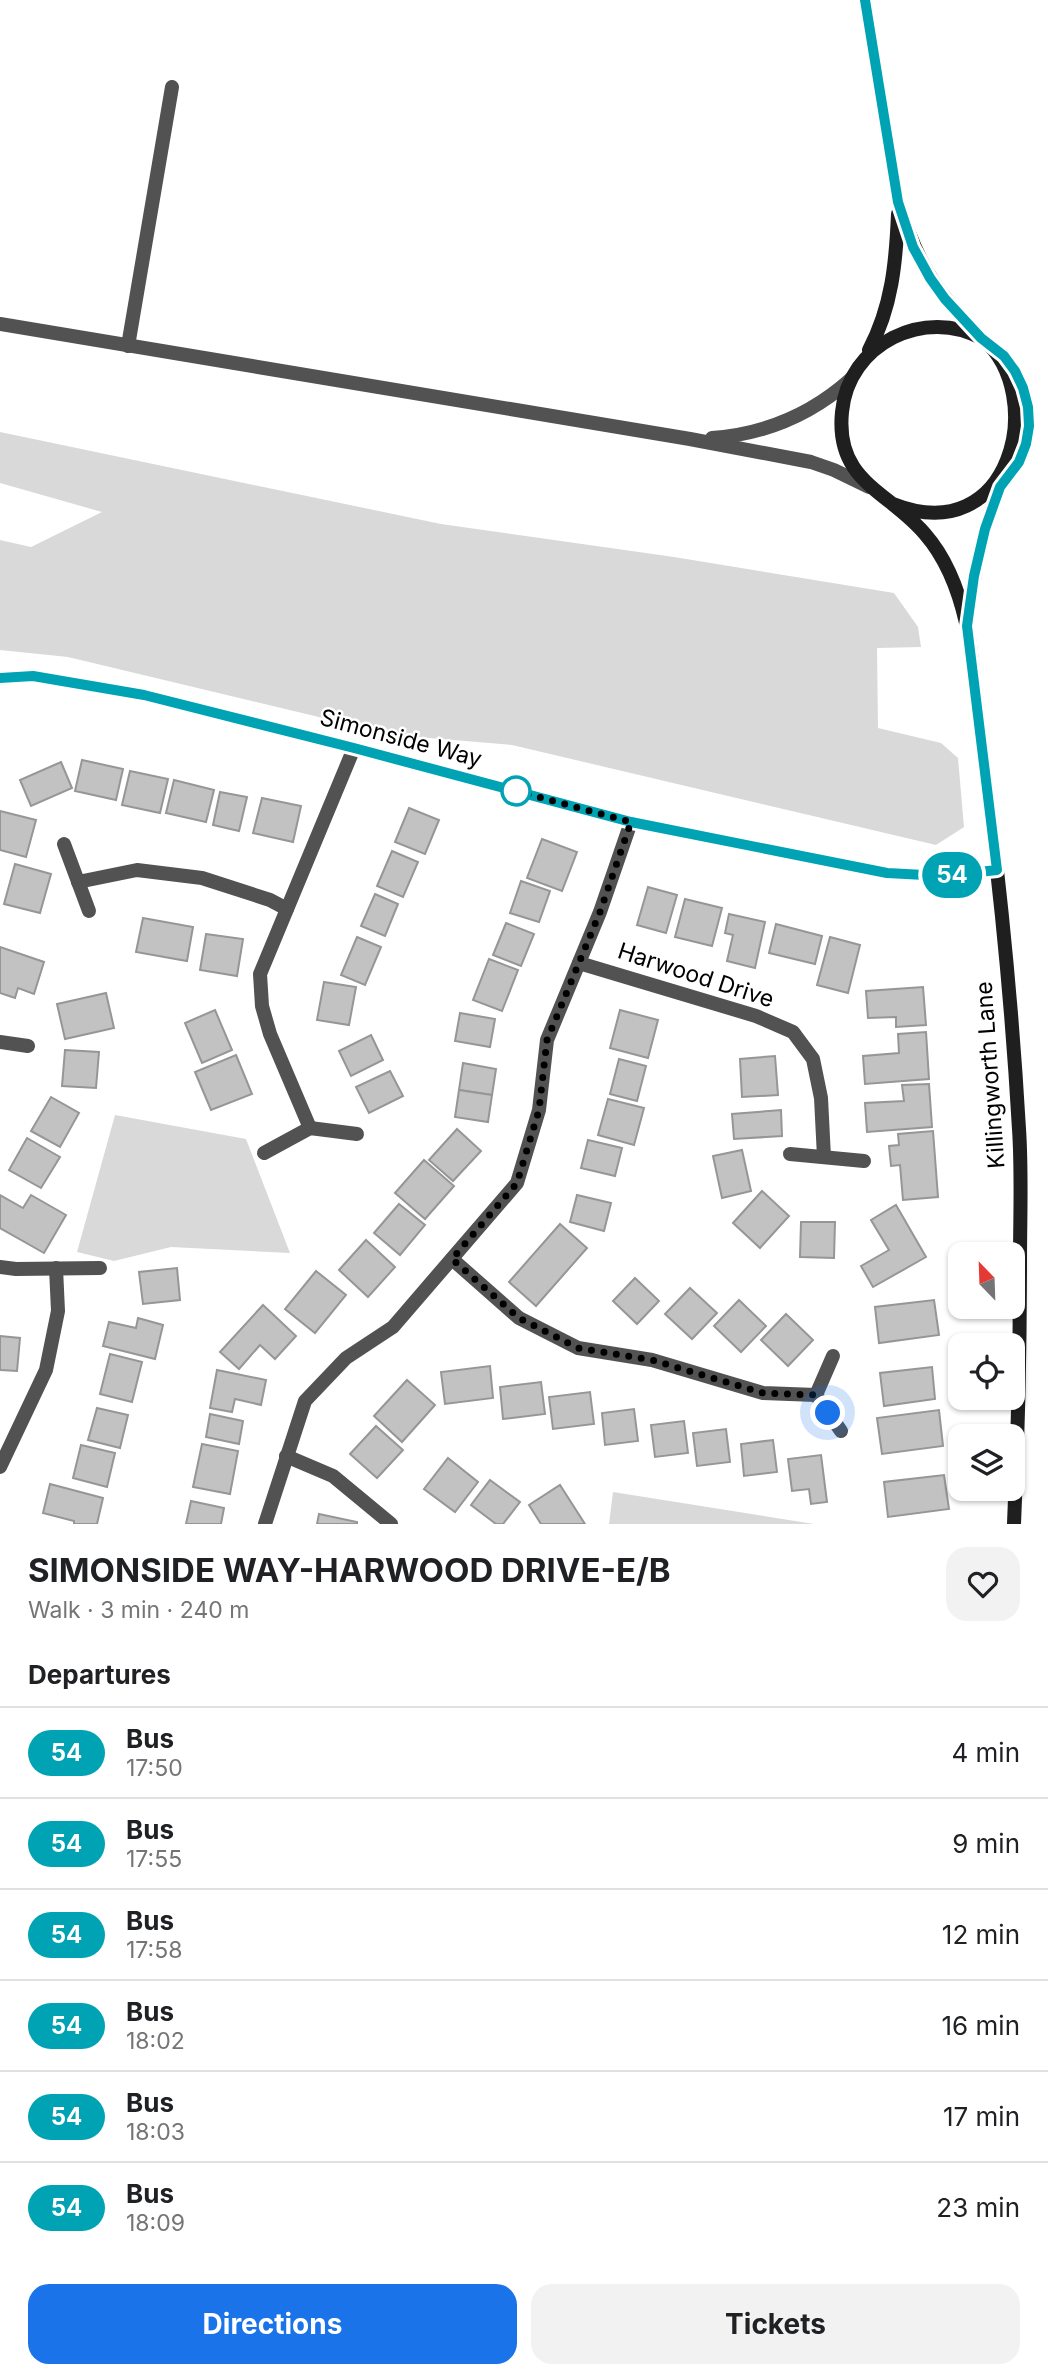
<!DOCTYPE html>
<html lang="en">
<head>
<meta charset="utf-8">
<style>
  :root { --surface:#fff; --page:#f2f2f2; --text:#202124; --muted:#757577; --line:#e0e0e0; --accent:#1a73e8 }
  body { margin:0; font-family:Inter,sans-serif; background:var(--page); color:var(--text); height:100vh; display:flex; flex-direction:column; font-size:26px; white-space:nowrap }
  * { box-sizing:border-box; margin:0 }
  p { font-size:23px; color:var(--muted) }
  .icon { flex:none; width:38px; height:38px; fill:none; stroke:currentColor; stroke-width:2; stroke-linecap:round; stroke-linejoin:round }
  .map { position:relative; height:1524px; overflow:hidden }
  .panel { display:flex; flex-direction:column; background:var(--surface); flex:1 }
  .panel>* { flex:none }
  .badge { padding:0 14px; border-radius:23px; font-size:24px; line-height:46px }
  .needle { width:46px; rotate:337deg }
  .fabs { position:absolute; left:948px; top:1242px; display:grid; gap:14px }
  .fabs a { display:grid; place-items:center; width:77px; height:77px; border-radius:14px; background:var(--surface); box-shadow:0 2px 5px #0004; font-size:35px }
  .you { position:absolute; width:35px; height:35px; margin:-18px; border:5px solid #fff; border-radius:50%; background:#1a73e8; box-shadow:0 0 0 10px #1a73e833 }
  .map>.badge { position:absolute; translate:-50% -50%; box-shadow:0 0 0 4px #fff }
  h2 { padding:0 28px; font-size:26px; line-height:63px }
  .round { display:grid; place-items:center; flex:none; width:74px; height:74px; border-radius:21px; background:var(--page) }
  .head { display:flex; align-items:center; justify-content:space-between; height:119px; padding:0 28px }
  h1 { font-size:33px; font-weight:700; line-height:52px }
  .action { display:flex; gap:14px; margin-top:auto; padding:14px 28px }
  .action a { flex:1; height:80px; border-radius:21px; background:var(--accent); color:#fff; font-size:28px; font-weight:700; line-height:80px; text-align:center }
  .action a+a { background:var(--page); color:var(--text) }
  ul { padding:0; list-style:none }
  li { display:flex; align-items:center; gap:21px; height:91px; padding:0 28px; border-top:2px solid var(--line) }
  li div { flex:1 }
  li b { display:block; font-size:26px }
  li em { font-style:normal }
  li .badge { min-width:77px; font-weight:700; text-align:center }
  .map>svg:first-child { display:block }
  .green { fill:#d9d9d9 }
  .building { fill:#c2c2c2; stroke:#969696; stroke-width:2 }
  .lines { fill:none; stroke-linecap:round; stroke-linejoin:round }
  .street { stroke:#525252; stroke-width:14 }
  .secondary { stroke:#1f1f1f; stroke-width:14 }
  .line-casing { stroke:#fff; stroke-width:16 }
  .line { stroke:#00a3b4; stroke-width:10 }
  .walk { stroke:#000; stroke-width:7; stroke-dasharray:0 12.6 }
  .stop-dot { fill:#fff; stroke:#00a3b4; stroke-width:3.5 }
  .labels { text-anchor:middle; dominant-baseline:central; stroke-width:5; stroke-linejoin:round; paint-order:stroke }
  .street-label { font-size:23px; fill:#000; stroke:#fff }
</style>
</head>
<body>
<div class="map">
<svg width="1048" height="1524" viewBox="0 0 1048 1524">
  <rect width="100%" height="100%" fill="#fff"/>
  <g class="green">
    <path d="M 0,432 L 441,524 L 674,557 L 894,593 L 918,627 L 921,647 L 877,648 L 878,728 L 941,743 L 958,758 L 964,827 L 936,845 L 512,745 L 394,735 L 68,657 L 0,650 L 0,540 L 31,547 L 102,512 L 0,483 Z"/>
    <path d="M 115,1115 L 246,1139 L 290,1253 L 171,1247 L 114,1261 L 77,1252 Z"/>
    <path d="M 613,1492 L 814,1524 L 609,1524 Z"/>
  </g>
  <g class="building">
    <path d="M 82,760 L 123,769 L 116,800 L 75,791 Z"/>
    <path d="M 61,762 L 72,788 L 31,806 L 20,780 Z"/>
    <path d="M 130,771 L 168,779 L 160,813 L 122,805 Z"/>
    <path d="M 174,780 L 214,790 L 206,822 L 166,813 Z"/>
    <path d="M 220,792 L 247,797 L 239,831 L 213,825 Z"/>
    <path d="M 262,798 L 301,806 L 293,842 L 253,833 Z"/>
    <path d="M 409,808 L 439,820 L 425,854 L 395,842 Z"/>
    <path d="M 0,811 L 36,820 L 26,857 L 0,850 Z"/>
    <path d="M 542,839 L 577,852 L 562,891 L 527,878 Z"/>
    <path d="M 392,851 L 418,862 L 403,897 L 377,886 Z"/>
    <path d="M 15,864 L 51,874 L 40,913 L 4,904 Z"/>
    <path d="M 521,881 L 550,891 L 539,922 L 510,913 Z"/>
    <path d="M 648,887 L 677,895 L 666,933 L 637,925 Z"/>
    <path d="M 375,894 L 398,904 L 385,936 L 361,926 Z"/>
    <path d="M 685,899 L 722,908 L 712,946 L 675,937 Z"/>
    <path d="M 729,914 L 765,922 L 755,968 L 727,961 L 733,935 L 725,933 Z"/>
    <path d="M 143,918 L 193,927 L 187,961 L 136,952 Z"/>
    <path d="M 506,923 L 534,934 L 521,966 L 493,955 Z"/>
    <path d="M 776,924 L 822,936 L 815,964 L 769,953 Z"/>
    <path d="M 206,934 L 243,939 L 237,976 L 200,970 Z"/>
    <path d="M 357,937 L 381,947 L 365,985 L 341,975 Z"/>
    <path d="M 830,937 L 860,945 L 848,993 L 817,985 Z"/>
    <path d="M 0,947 L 44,962 L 34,994 L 18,988 L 15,998 L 0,993 Z"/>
    <path d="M 489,959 L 518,970 L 502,1011 L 473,1000 Z"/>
    <path d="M 324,982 L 356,987 L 349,1025 L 317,1020 Z"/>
    <path d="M 923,987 L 926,1025 L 896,1027 L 896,1017 L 868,1018 L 866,991 Z"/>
    <path d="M 106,993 L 114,1028 L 65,1039 L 57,1004 Z"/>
    <path d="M 215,1010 L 232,1050 L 202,1063 L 185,1023 Z"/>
    <path d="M 620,1010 L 658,1020 L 648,1058 L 610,1048 Z"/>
    <path d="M 460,1013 L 495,1019 L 490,1047 L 455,1041 Z"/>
    <path d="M 926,1032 L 929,1079 L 865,1084 L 863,1056 L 899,1053 L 898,1034 Z"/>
    <path d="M 371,1035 L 383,1060 L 351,1076 L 339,1051 Z"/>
    <path d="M 65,1050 L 99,1052 L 96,1088 L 62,1086 Z"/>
    <path d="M 236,1055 L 252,1094 L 211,1110 L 195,1072 Z"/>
    <path d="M 775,1056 L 778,1095 L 742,1097 L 740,1059 Z"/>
    <path d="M 619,1059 L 646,1066 L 637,1101 L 610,1094 Z"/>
    <path d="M 463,1063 L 496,1069 L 492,1095 L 459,1090 Z"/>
    <path d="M 390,1071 L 403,1096 L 369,1113 L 356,1087 Z"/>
    <path d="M 929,1084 L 932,1127 L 867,1132 L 865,1103 L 904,1101 L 902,1085 Z"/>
    <path d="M 459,1090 L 492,1095 L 488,1122 L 455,1117 Z"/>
    <path d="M 51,1097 L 79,1113 L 60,1147 L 31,1131 Z"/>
    <path d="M 608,1099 L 644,1108 L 634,1145 L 598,1135 Z"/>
    <path d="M 781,1110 L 782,1136 L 734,1139 L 732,1114 Z"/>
    <path d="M 457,1129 L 481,1151 L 453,1181 L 429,1160 Z"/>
    <path d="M 933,1131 L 938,1197 L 903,1200 L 900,1165 L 891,1166 L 889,1146 L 899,1145 L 898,1134 Z"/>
    <path d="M 27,1138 L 60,1157 L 41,1188 L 9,1170 Z"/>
    <path d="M 588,1140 L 622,1148 L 615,1176 L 581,1168 Z"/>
    <path d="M 742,1150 L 751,1191 L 722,1198 L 713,1156 Z"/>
    <path d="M 424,1160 L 454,1186 L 425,1219 L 395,1193 Z"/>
    <path d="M 762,1191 L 789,1216 L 760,1248 L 733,1223 Z"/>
    <path d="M 0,1195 L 23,1208 L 31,1195 L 66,1215 L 44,1253 L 0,1228 Z"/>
    <path d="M 577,1195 L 611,1203 L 604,1231 L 570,1222 Z"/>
    <path d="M 399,1204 L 425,1225 L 400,1255 L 374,1233 Z"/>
    <path d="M 896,1205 L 926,1257 L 873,1287 L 861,1266 L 889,1250 L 871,1220 Z"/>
    <path d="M 801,1222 L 835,1222 L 834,1258 L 800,1257 Z"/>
    <path d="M 560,1224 L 587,1248 L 536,1306 L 509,1282 Z"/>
    <path d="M 366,1240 L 395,1267 L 368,1297 L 339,1270 Z"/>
    <path d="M 177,1268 L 180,1300 L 143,1304 L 139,1272 Z"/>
    <path d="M 316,1271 L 346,1295 L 315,1333 L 285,1309 Z"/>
    <path d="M 635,1278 L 659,1301 L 637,1324 L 613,1301 Z"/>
    <path d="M 690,1288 L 717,1313 L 692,1339 L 665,1314 Z"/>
    <path d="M 739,1300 L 766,1326 L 741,1352 L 714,1326 Z"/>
    <path d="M 934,1300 L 939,1335 L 879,1343 L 875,1307 Z"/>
    <path d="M 263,1305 L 296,1336 L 275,1359 L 260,1345 L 239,1369 L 220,1352 Z"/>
    <path d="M 786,1314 L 813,1340 L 788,1366 L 761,1340 Z"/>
    <path d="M 138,1318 L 163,1325 L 155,1359 L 103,1346 L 109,1322 L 136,1328 Z"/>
    <path d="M 0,1336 L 20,1338 L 17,1371 L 0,1370 Z"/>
    <path d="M 110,1354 L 142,1362 L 132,1402 L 100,1394 Z"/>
    <path d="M 490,1366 L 493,1398 L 445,1404 L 441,1372 Z"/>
    <path d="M 932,1367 L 935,1399 L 884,1406 L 880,1373 Z"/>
    <path d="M 217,1370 L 266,1380 L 261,1405 L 235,1399 L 232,1412 L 210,1408 Z"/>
    <path d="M 407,1380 L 435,1405 L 402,1442 L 374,1416 Z"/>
    <path d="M 541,1382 L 545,1414 L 503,1419 L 500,1387 Z"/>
    <path d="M 590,1392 L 594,1424 L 553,1429 L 549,1397 Z"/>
    <path d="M 97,1408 L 128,1415 L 120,1448 L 88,1440 Z"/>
    <path d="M 634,1409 L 638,1441 L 605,1445 L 602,1413 Z"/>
    <path d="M 939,1410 L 943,1446 L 882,1454 L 877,1418 Z"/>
    <path d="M 210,1414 L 243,1421 L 239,1444 L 206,1437 Z"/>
    <path d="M 684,1421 L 688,1453 L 655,1457 L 651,1425 Z"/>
    <path d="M 376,1426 L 403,1450 L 377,1478 L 350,1454 Z"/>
    <path d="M 726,1429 L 730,1462 L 697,1466 L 693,1433 Z"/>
    <path d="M 773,1440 L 777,1472 L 744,1476 L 741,1444 Z"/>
    <path d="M 202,1444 L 238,1451 L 230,1494 L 193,1487 Z"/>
    <path d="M 81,1445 L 115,1453 L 107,1487 L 73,1478 Z"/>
    <path d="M 821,1455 L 827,1502 L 811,1504 L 809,1489 L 792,1491 L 788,1459 Z"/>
    <path d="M 448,1458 L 478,1482 L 455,1512 L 424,1489 Z"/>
    <path d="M 944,1475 L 949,1509 L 888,1517 L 884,1482 Z"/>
    <path d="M 490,1480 L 520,1502 L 503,1524 L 496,1524 L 471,1505 Z"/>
    <path d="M 50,1484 L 103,1498 L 97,1524 L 74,1524 L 74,1521 L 43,1513 Z"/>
    <path d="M 560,1485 L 585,1524 L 541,1524 L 529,1505 Z"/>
    <path d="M 191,1501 L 224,1508 L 221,1524 L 186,1524 Z"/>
    <path d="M 319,1514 L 357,1522 L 357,1524 L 317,1524 Z"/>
  </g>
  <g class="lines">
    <g class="street">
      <path d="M 0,324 L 690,439 L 811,462 L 834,470 L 869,487"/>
      <path d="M 128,346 L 172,87"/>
      <path d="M 712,438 C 766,434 811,415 851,379"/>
      <path d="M 64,844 L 89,911"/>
      <path d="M 78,882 L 137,870 L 202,878 L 270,900 L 287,909"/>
      <path d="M 579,963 L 756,1016 L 793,1032 L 813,1059 L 821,1098 L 824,1157"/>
      <path d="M 0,1042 L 28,1046"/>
      <path d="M 310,1128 L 270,1034 L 262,1006 L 260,974 L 354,748"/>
      <path d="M 264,1153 L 310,1128 L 357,1134"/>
      <path d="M 790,1154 L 864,1161"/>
      <path d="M 452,1259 L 519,1318 L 578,1348 L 652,1360 L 763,1393 L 816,1395"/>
      <path d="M 0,1267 L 16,1269 L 100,1268"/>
      <path d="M 833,1356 L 816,1395 L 841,1431"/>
      <path d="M 286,1456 L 333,1476 L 391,1524"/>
      <path d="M 0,1467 L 46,1370 L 58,1311 L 56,1268"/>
      <path d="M 265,1524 L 305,1401 L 346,1358 L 393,1327 L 517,1183 L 539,1110 L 547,1040 L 600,912 L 631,822"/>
    </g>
    <g class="secondary">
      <path d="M 865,0 L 898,202 C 917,261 933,288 976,333"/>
      <path d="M 869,350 C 892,307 896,262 898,214"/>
      <path d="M 893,504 C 1012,551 1048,395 983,339 C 925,306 848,344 842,412 C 835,482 889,491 925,534 C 946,558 959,592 966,623 C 971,644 972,666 975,688 C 980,729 985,769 990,810 C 1003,916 1013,1023 1019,1129 C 1022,1173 1020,1217 1020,1261 C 1020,1349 1018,1436 1014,1524"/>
      <path d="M 968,618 C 974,574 982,530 999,489"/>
      <path d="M 0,678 L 33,676 L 143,695 L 354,748 L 631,822 L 887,873 L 943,876 L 997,870"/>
    </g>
  </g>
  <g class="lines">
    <g class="line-casing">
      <path id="line" d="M 0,678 L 33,676 L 144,695 L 354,748 L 631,822 L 887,873 L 943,876 L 997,870 L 967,626 L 974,576 L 985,529 L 1000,487 L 1019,462 L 1026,444 L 1029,426 L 1028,407 L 1023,388 L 1015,371 L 1004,356 L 981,338 L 945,299 L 930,278 L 913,247 L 898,202 L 865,0"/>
    </g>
    <use href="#line" class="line"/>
    <path class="walk" d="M 516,791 L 631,822 L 600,912 L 547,1040 L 539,1110 L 517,1183 L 452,1259 L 519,1318 L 578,1348 L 652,1360 L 763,1393 L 816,1395 L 828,1413"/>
  </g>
  <circle class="stop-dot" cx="516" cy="791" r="14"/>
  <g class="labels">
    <g class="street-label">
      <text transform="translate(401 738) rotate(15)">Simonside Way</text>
      <text transform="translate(696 975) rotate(18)">Harwood Drive</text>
      <text transform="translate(990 1075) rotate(-94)">Killingworth Lane</text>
    </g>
  </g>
</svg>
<div class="fabs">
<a><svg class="needle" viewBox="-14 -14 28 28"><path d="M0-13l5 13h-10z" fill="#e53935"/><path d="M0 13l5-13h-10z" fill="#757577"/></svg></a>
<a><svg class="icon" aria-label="locate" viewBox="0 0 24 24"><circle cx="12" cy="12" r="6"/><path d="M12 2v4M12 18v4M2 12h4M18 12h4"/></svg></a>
<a><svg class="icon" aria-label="layers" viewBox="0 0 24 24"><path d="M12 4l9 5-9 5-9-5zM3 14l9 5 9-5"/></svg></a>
</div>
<div class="you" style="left:828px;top:1413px"></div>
<b class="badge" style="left:952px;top:875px;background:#00a3b4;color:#fff">54</b>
</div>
<section class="panel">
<div class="head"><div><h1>SIMONSIDE WAY-HARWOOD DRIVE-E/B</h1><p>Walk · 3 min · 240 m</p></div><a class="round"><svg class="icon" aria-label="heart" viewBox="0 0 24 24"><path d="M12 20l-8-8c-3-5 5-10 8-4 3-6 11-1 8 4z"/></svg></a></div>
<h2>Departures</h2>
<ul>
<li><span class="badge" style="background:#00a3b4;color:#fff">54</span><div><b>Bus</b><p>17:50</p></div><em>4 min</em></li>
<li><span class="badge" style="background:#00a3b4;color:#fff">54</span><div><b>Bus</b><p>17:55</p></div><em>9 min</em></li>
<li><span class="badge" style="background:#00a3b4;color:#fff">54</span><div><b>Bus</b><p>17:58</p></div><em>12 min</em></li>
<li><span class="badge" style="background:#00a3b4;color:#fff">54</span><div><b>Bus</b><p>18:02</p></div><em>16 min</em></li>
<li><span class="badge" style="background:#00a3b4;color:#fff">54</span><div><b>Bus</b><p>18:03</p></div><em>17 min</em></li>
<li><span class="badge" style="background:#00a3b4;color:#fff">54</span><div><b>Bus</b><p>18:09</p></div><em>23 min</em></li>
</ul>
<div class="action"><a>Directions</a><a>Tickets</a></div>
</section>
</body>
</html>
